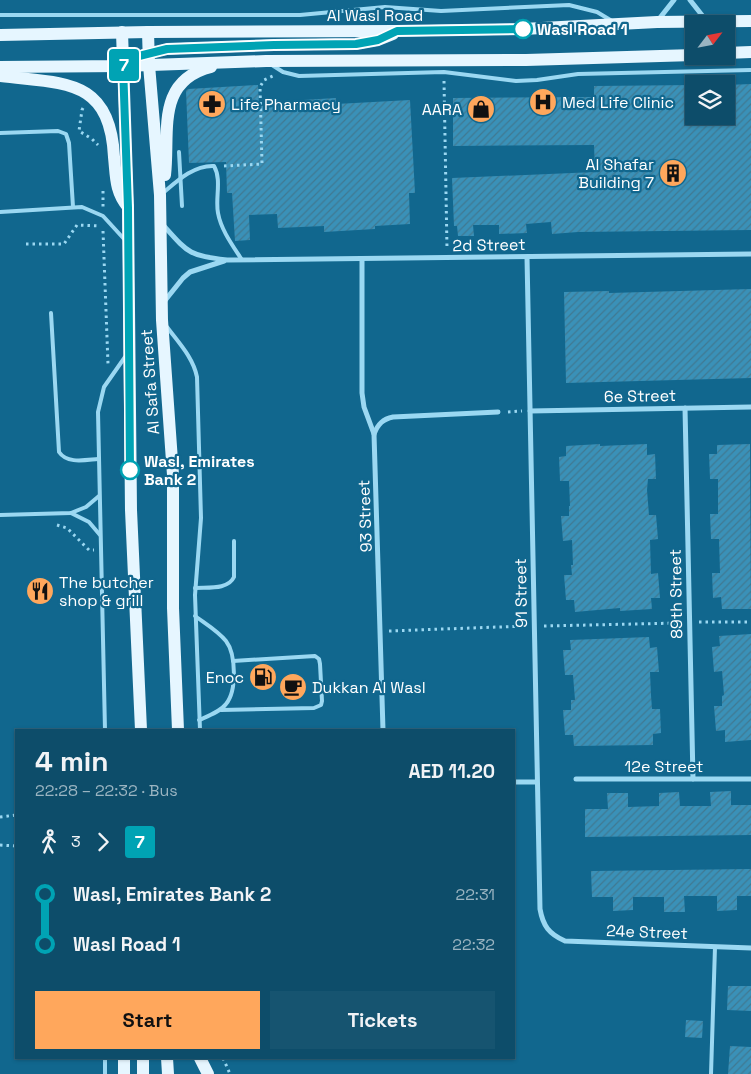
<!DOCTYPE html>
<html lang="en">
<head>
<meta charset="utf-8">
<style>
  :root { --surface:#0d4d6a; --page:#165470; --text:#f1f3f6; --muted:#9ab4c1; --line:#2d647e; --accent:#ffa75c }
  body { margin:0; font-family:"Space Grotesk",sans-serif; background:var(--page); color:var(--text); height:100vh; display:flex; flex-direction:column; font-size:19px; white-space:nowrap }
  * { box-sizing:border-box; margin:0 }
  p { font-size:16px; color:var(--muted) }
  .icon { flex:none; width:28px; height:28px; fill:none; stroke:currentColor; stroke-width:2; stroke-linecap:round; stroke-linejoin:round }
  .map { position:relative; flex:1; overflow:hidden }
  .sheet { position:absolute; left:15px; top:729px; width:500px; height:330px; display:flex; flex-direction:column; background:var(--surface); border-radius:0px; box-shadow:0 1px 4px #0004,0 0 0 1px var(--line) }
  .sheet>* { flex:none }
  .badge { padding:0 10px; border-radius:4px; font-size:18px; line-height:32px }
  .needle { width:32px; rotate:58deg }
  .fabs { position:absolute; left:685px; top:15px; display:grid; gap:10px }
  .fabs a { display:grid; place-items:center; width:50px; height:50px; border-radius:0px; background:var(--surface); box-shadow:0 1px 4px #0004,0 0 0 1px var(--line); font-size:25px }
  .map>.badge { position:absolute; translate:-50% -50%; box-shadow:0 0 0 2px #fff }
  .legs { display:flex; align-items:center; gap:8px; height:55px; padding:0 20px; font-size:16px }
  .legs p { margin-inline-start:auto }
  .headline { display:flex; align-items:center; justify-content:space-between; height:85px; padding:0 20px }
  h1 { font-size:28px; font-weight:700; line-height:38px }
  .button { display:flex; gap:10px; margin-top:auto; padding:10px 20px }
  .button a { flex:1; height:58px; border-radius:0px; background:var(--accent); color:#111; font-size:20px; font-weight:700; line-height:58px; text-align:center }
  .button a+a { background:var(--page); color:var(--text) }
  ul { padding:0 20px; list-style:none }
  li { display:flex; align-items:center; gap:18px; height:50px; font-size:19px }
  li i { display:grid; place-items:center; width:8px; height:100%; margin:0 6px; background:currentColor }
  li i::after { content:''; width:12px; height:12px; margin:-6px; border:4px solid; border-radius:50%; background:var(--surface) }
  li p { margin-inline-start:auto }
  li:first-child i { background:linear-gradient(#0000 50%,currentColor 0) }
  li:last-child i { background:linear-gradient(currentColor 50%,#0000 0) }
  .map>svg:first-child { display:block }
  .building { fill:url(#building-hatch) }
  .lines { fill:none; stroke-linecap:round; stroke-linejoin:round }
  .path { stroke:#9bd8f2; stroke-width:3; stroke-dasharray:2.5 4; stroke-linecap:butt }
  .service { stroke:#9bd8f2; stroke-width:4 }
  .minor { stroke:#9bd8f2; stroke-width:5 }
  .primary { stroke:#e6f6ff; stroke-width:12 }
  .line-1-casing { stroke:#fff; stroke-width:11 }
  .line-1 { stroke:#00a3b4; stroke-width:8 }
  .stop-1-dot { fill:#fff; stroke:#00a3b4; stroke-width:2.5 }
  .labels { text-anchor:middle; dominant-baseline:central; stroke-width:4.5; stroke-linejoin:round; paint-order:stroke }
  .street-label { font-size:16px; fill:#fff; stroke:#11678e }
  .stop-label { font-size:16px; font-weight:bold; fill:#fff; stroke:#11678e; text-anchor:start }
  .poi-label { font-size:16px; fill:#fff; stroke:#11678e; text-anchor:start }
</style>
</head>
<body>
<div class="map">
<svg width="751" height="1074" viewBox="0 0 751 1074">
  <defs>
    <pattern id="building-hatch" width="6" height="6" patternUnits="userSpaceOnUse" patternTransform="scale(1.25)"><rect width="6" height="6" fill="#3a91b8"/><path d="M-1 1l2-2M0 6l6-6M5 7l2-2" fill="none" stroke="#407992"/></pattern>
  </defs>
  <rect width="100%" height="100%" fill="#11678e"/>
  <g class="building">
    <path d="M 751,84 L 751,230 L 578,232 L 552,234 L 551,222 L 526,224 L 527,233 L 499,234 L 499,225 L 473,225 L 474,236 L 458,236 L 457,226 L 454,226 L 452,178 L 595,172 L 594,145 L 453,146 L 453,98 L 594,97 L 594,86 L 694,85 L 694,116 L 726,116 L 726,85 Z"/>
    <path d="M 258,85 L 259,106 L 303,104 L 303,100 L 336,98 L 336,104 L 410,100 L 415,193 L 409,193 L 410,224 L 375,226 L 375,229 L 324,232 L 324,226 L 278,228 L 277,214 L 249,215 L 250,240 L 235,241 L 232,193 L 227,193 L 226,162 L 189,163 L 186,91 L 188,89 Z"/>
    <path d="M 751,289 L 751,378 L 566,383 L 564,292 L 609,291 L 609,293 Z"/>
    <path d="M 600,444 L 600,446 L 647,444 L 647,455 L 655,454 L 656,479 L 648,479 L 647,490 L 649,515 L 656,515 L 658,539 L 650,540 L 651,574 L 658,573 L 660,598 L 651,598 L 652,609 L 620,611 L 620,608 L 575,612 L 574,600 L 566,600 L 564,575 L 572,575 L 571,565 L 573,565 L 572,540 L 563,541 L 561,516 L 569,516 L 569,506 L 570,506 L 569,481 L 560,481 L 559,457 L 566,456 L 566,446 Z"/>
    <path d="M 750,444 L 751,609 L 722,609 L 721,597 L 713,598 L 712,573 L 720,573 L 719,539 L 711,539 L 710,514 L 718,514 L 718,479 L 710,479 L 709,454 L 717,454 L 717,445 Z"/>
    <path d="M 751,634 L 751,740 L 725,742 L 725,730 L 716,731 L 714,706 L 722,706 L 722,696 L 724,695 L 722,671 L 714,672 L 712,647 L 720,646 L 719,636 Z"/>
    <path d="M 649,637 L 650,648 L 657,647 L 659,672 L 650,672 L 651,695 L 652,709 L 660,709 L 661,733 L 653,734 L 653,745 L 574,746 L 573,735 L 565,735 L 563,710 L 571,710 L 571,700 L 575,700 L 573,675 L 565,675 L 563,650 L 571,650 L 570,640 Z"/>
    <path d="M 731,791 L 731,805 L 751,805 L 751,835 L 585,837 L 585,809 L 608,809 L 607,793 L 628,793 L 628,807 L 659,806 L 659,793 L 679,792 L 680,806 L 711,806 L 710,792 Z"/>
    <path d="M 751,869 L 751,896 L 737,896 L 737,910 L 717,911 L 717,896 L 684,896 L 685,912 L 664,912 L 664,897 L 633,897 L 633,910 L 613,911 L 613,897 L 592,897 L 591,871 Z"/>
    <path d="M 728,986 L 751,986 L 751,1011 L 727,1010 Z"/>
    <path d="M 686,1020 L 703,1021 L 702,1038 L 685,1037 Z"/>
    <path d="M 730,1046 L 751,1047 L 751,1074 L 728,1074 Z"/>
  </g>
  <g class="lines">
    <g class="path">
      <path d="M 444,81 L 447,249"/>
      <path d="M 83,108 L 82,110 L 79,131 L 92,139 L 98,145"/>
      <path d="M 224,166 L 262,164 L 260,87 L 264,80 L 273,76"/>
      <path d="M 103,191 L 103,207"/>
      <path d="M 103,231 L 108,364"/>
      <path d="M 26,244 L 64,244 L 77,225 L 100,226"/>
      <path d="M 508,412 L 522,411"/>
      <path d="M 57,525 L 67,528 L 89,550 L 94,550"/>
      <path d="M 699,622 L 751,622"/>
      <path d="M 544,626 L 680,623"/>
      <path d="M 389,631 L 526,626"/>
      <path d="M 0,817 L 16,815"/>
      <path d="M 0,845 L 16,846"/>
      <path d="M 223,1058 L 230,1074"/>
    </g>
    <g class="service">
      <path d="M 0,15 L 300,15 L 385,7 L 441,11 L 569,5 L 597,12 L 612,21"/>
      <path d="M 272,65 L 283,72 L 299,76 L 444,72 L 516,81 L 537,80 L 578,74 L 751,70"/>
      <path d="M 0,133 L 58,131 L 66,134 L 69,143 L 73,207"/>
      <path d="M 179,152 L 182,206"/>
      <path d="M 163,193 C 177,181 194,165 214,166 C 222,180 215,198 218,213 C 221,230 233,246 242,260"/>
      <path d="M 0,212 L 82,207 L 103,216 L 125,240"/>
      <path d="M 51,313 L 59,452 C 67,464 85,460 98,459"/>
      <path d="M 167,327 C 178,342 193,357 197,377 L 201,518 L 195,595 L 200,730"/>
      <path d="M 71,513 L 89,522 L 100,535"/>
      <path d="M 0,515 L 71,513 L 86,507 L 99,496"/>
      <path d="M 195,588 C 208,587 228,590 234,577 L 234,541"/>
      <path d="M 195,616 C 206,624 218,631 226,641 C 236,654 237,691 226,704 C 220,712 208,716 199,720"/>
      <path d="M 221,710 L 314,708 L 321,705 L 322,701 L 320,664 L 319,659 L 315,656 L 233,661"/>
      <path d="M 105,730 L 98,412 L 104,387 L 125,357"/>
      <path d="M 105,1074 L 105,1058"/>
      <path d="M 711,1074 L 715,947"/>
    </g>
    <g class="minor">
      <path d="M 690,0 L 705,19"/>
      <path d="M 659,19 L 674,0"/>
      <path d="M 164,226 C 189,254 189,255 227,260 L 751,254"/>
      <path d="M 527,257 L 540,909 C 543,926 549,934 565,941 L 751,948"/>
      <path d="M 362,259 L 362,393 L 364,407 L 374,434"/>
      <path d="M 163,303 L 183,278 L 190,272 L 224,261"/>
      <path d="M 685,408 L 693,779"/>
      <path d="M 530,411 L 751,407"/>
      <path d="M 383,730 L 374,434 C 378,424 383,419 393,417 L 498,412"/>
      <path d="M 576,779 L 751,779"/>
      <path d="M 514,782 L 536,782"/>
    </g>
    <g class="primary">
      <path d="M 122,32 L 128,208 L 131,510 L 141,730"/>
      <path d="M 148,32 L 149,65 L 160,195 L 162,320 L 173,475 L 173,608 L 178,730"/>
      <path d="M 0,35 L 148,32 L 397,31 L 523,29 L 657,22 L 751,21"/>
      <path d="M 726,53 L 751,52"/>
      <path d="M 143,55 L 167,49 L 274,45 L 356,44 L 378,40 L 393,34"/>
      <path d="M 0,67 L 123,66 L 266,61 L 526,60 L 694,55"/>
      <path d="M 0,76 C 63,84 110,77 114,157 C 116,176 115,192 128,207"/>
      <path d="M 165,175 C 170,133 155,81 211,67"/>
      <path d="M 143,1058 L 143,1074"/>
      <path d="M 167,1058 L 168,1074"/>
      <path d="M 200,1058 L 208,1074"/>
      <path d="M 124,1074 L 124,1058"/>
    </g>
  </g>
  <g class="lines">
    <g class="line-1-casing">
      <path id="line-1" d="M 130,470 L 128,208 L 123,66 L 139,56 L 167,49 L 274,45 L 356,44 L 378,40 L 397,31 L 523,29"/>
    </g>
    <use href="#line-1" class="line-1"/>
  </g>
  <defs>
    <g id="hospital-disc" transform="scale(1.4375)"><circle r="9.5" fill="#ffa75c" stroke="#11678e"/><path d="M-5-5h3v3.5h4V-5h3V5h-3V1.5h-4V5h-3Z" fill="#111"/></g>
    <g id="pharmacy-disc" transform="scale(1.4375)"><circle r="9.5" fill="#ffa75c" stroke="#11678e"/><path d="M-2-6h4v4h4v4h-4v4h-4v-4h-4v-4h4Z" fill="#111"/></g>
    <g id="shop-disc" transform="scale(1.4375)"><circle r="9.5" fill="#ffa75c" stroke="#11678e"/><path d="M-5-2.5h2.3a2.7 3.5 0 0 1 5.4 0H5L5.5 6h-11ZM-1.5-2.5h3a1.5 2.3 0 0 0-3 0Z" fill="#111"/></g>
    <g id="building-disc" transform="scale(1.4375)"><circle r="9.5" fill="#ffa75c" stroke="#11678e"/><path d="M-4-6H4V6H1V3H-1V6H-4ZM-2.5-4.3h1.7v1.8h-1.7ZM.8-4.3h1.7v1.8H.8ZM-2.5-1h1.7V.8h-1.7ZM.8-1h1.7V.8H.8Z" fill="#111"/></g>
    <g id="restaurant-disc" transform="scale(1.4375)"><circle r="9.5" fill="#ffa75c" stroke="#11678e"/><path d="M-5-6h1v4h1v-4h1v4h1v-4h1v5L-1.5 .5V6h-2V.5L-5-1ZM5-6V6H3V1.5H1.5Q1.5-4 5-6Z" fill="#111"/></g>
    <g id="fuel-disc" transform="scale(1.4375)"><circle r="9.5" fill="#ffa75c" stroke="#11678e"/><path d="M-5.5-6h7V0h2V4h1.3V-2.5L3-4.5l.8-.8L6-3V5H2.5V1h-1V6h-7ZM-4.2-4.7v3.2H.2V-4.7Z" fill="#111"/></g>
    <g id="cafe-disc" transform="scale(1.4375)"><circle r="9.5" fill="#ffa75c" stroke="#11678e"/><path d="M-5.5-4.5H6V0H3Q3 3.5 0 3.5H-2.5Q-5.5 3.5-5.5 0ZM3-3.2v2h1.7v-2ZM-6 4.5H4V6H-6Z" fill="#111"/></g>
  </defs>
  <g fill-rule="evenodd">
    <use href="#hospital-disc" x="543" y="102"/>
    <use href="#pharmacy-disc" x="212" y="104"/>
    <use href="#shop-disc" x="481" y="109"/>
    <use href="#building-disc" x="673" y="173"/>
    <use href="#restaurant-disc" x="40" y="591"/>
    <use href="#fuel-disc" x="263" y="677"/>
    <use href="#cafe-disc" x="293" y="687"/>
  </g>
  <g class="stop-1-dot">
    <circle cx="523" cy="29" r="9"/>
    <circle cx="130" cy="470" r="9"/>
  </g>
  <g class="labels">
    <g class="street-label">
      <text x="375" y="15">Al Wasl Road</text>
      <text transform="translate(489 245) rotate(-1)">2d Street</text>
      <text transform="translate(150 382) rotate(-94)">Al Safa Street</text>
      <text transform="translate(640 396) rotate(-1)">6e Street</text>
      <text transform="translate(365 516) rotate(-92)">93 Street</text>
      <text transform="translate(521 593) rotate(-91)">91 Street</text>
      <text transform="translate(676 594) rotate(-91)">89th Street</text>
      <text x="664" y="766">12e Street</text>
      <text transform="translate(647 932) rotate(2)">24e Street</text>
    </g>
    <g class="stop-label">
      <text x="537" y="29">Wasl Road 1</text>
      <text x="144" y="461">Wasl, Emirates<tspan x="144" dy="18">Bank 2</tspan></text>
    </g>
    <g class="poi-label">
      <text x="562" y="102">Med Life Clinic</text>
      <text x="231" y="104">Life Pharmacy</text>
      <text x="462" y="109" text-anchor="end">AARA</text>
      <text x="654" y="164" text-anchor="end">Al Shafar<tspan x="654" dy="18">Building 7</tspan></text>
      <text x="59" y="582">The butcher<tspan x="59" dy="18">shop &amp; grill</tspan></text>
      <text x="244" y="677" text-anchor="end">Enoc</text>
      <text x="312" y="687">Dukkan Al Wasl</text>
    </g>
  </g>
</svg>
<div class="fabs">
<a><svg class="needle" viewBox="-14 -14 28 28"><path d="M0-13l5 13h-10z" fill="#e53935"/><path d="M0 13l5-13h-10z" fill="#9ab4c1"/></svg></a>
<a><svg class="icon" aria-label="layers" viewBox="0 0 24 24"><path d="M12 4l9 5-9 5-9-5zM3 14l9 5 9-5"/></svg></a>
</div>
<b class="badge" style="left:124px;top:65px;background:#00a3b4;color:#fff">7</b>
<section class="sheet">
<div class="headline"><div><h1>4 min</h1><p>22:28 – 22:32 · Bus</p></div><b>AED 11.20</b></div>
<div class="legs"><svg class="icon" aria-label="walk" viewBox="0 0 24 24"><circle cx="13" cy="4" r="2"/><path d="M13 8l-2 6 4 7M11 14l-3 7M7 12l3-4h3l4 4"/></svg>3<svg class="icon" aria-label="forward" viewBox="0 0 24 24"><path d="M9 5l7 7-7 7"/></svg><b class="badge" style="background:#00a3b4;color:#fff">7</b></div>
<ul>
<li><i style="color:#00a3b4"></i><b>Wasl, Emirates Bank 2</b><p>22:31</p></li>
<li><i style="color:#00a3b4"></i><b>Wasl Road 1</b><p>22:32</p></li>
</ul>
<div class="button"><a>Start</a><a>Tickets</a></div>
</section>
</div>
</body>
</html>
